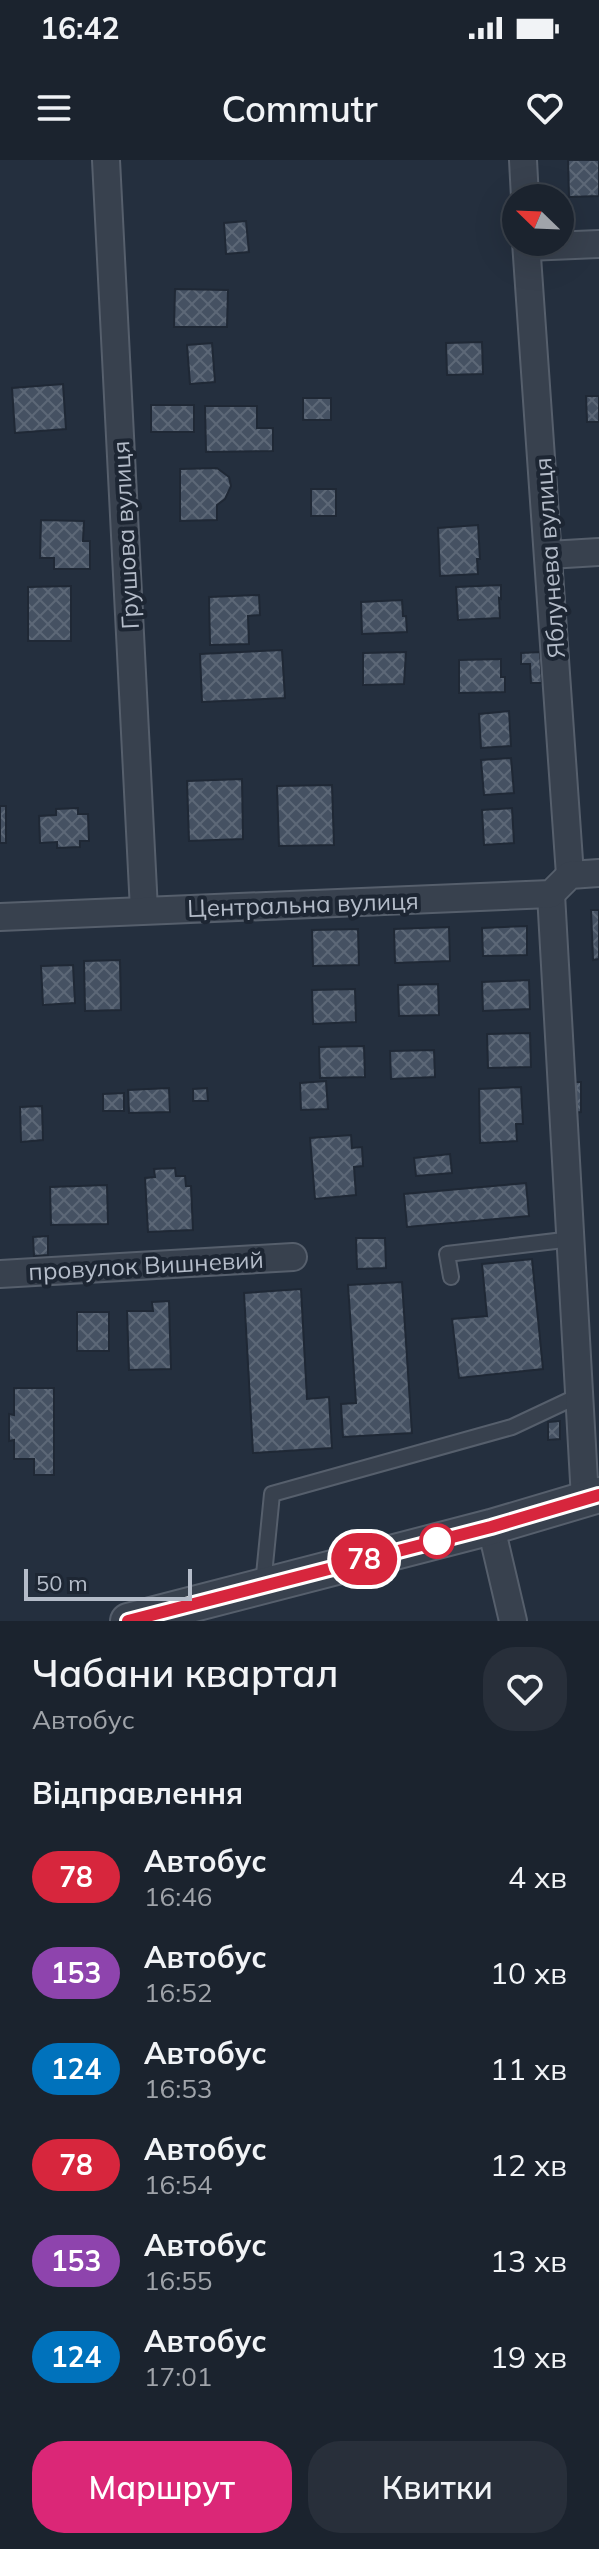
<!DOCTYPE html>
<html lang="uk">
<head>
<meta charset="utf-8">
<style>
  :root { --surface:#1b232e; --page:#282f3a; --text:#f1f3f6; --muted:#a0a4aa; --line:#39404a; --accent:#db2777 }
  body { margin:0; font-family:Mulish,sans-serif; background:var(--page); color:var(--text); height:100vh; display:flex; flex-direction:column; font-size:30px; white-space:nowrap }
  * { box-sizing:border-box; margin:0 }
  p { font-size:26px; color:var(--muted) }
  .icon { flex:none; width:44px; height:44px; fill:none; stroke:currentColor; stroke-width:2; stroke-linecap:round; stroke-linejoin:round }
  .map { position:relative; height:1461px; overflow:hidden }
  .panel { display:flex; flex-direction:column; background:var(--surface); flex:1 }
  .panel>* { flex:none }
  .badge { padding:0 16px; border-radius:26px; font-size:28px; line-height:52px }
  .needle { width:52px; rotate:293deg }
  .buttons { position:absolute; left:502px; top:24px; display:grid; gap:16px }
  .buttons a { display:grid; place-items:center; width:72px; height:72px; border-radius:50%; background:var(--surface); box-shadow:0 8px 32px #0002,0 0 0 2px var(--line); font-size:40px }
  .scale { position:absolute; left:24px; bottom:20px; width:168px; box-sizing:border-box; padding-left:8px; border:4px solid #b4bcc9; border-top:0; font-size:22px; line-height:28px; white-space:nowrap; color:#b4bcc9; -webkit-text-stroke:6px #1d2633; paint-order:stroke }
  .map>.badge { position:absolute; translate:-50% -50%; box-shadow:0 0 0 4px #fff }
  h2 { padding:0 32px; font-size:30px; line-height:72px }
  .round { display:grid; place-items:center; flex:none; width:84px; height:84px; border-radius:32px; background:var(--page) }
  .overview { display:flex; align-items:center; justify-content:space-between; height:136px; padding:0 32px }
  h1 { font-size:38px; font-weight:600; line-height:60px }
  .primary-button { display:flex; gap:16px; margin-top:auto; padding:16px 32px }
  .primary-button a { flex:1; height:92px; border-radius:32px; background:var(--accent); color:#fff; font-size:32px; font-weight:600; line-height:92px; text-align:center }
  .primary-button a+a { background:var(--page); color:var(--text) }
  ul { padding:0; list-style:none }
  li { display:flex; align-items:center; gap:24px; height:96px; padding:0 32px }
  li div { flex:1 }
  li b { display:block; font-size:30px }
  li em { font-style:normal }
  li .badge { min-width:88px; font-weight:700; text-align:center }
  .status { display:flex; justify-content:space-between; align-items:center; height:56px; padding:0 40px; background:var(--surface); direction:ltr }
  .status svg { height:22px; fill:currentColor }
  header { display:flex; justify-content:space-between; align-items:center; height:104px; padding:0 32px; background:var(--surface); font-size:36px; font-weight:600 }
  .map>svg:first-child { display:block }
  .building { fill:url(#building-cross-hatch); stroke:#1f2835; stroke-width:2 }
  .lines { fill:none; stroke-linecap:round; stroke-linejoin:round }
  .service-casing { stroke:#565f6c; stroke-width:18 }
  .minor-casing { stroke:#565f6c; stroke-width:30 }
  .tertiary-casing { stroke:#565f6c; stroke-width:38 }
  .service { stroke:#38414e; stroke-width:14 }
  .minor { stroke:#38414e; stroke-width:26 }
  .tertiary { stroke:#38414e; stroke-width:34 }
  .line-casing { stroke:#fff; stroke-width:18 }
  .line { stroke:#d7263d; stroke-width:12 }
  .stop-dot { fill:#fff; stroke:#d7263d; stroke-width:4 }
  .labels { text-anchor:middle; dominant-baseline:central; stroke-width:8; stroke-linejoin:round; paint-order:stroke }
  .street-label { font-size:24px; fill:#b4bcc9; stroke:#1d2633 }
</style>
</head>
<body>
<div class="status"><b>16:42</b><svg viewBox="0 0 49 12"><path d="M0 12V9h3v3zM5 12V6h3v6zM10 12V3h3v9zM15 12V0h3v12zM26 1h20v11H26zM47 4h2v5h-2z"/></svg></div>
<header><svg class="icon" aria-label="menu" viewBox="0 0 24 24"><path d="M4 6h16M4 12h16M4 18h16"/></svg>Commutr<svg class="icon" aria-label="heart" viewBox="0 0 24 24"><path d="M12 20l-8-8c-3-5 5-10 8-4 3-6 11-1 8 4z"/></svg></header>
<div class="map">
<svg width="599" height="1461" viewBox="0 0 599 1461">
  <defs>
    <pattern id="building-cross-hatch" width="8" height="8" patternUnits="userSpaceOnUse" patternTransform="scale(2)"><rect width="8" height="8" fill="#455162"/><path d="M0 0l8 8M0 8l8-8" fill="none" stroke="#5d6877"/></pattern>
  </defs>
  <rect width="100%" height="100%" fill="#242f3e"/>
  <g class="building">
    <path d="M 568,0 L 599,0 L 599,36 L 569,37 Z"/>
    <path d="M 246,61 L 249,92 L 226,94 L 224,63 Z"/>
    <path d="M 175,129 L 228,130 L 227,167 L 174,167 Z"/>
    <path d="M 482,182 L 483,214 L 447,215 L 446,183 Z"/>
    <path d="M 212,183 L 215,222 L 190,224 L 187,185 Z"/>
    <path d="M 63,224 L 66,269 L 15,273 L 12,228 Z"/>
    <path d="M 586,236 L 599,236 L 599,262 L 587,262 Z"/>
    <rect x="303" y="238" width="28" height="22"/>
    <rect x="151" y="245" width="43" height="27"/>
    <path d="M 205,246 L 257,246 L 257,268 L 273,268 L 273,291 L 206,292 Z"/>
    <path d="M 217,308 L 229,317 L 231,326 L 225,339 L 217,345 L 217,360 L 180,361 L 180,309 Z"/>
    <rect x="311" y="329" width="25" height="27"/>
    <path d="M 41,360 L 84,361 L 83,381 L 90,381 L 90,409 L 54,409 L 54,398 L 40,398 Z"/>
    <path d="M 478,365 L 480,399 L 477,399 L 478,414 L 440,416 L 438,368 Z"/>
    <path d="M 501,425 L 501,439 L 499,438 L 500,458 L 458,460 L 456,427 Z"/>
    <path d="M 71,426 L 71,481 L 28,481 L 28,427 Z"/>
    <path d="M 259,435 L 260,455 L 248,456 L 249,484 L 210,485 L 209,437 Z"/>
    <path d="M 402,440 L 403,456 L 406,456 L 407,472 L 362,474 L 361,442 Z"/>
    <path d="M 282,490 L 285,538 L 202,542 L 200,494 Z"/>
    <path d="M 406,492 L 404,524 L 363,525 L 363,493 Z"/>
    <path d="M 540,492 L 542,523 L 531,523 L 530,504 L 521,504 L 521,493 Z"/>
    <path d="M 501,499 L 501,517 L 505,517 L 505,532 L 459,533 L 459,500 Z"/>
    <path d="M 509,551 L 511,586 L 481,588 L 479,554 Z"/>
    <path d="M 511,598 L 514,633 L 484,635 L 481,600 Z"/>
    <path d="M 242,619 L 243,679 L 189,681 L 187,621 Z"/>
    <path d="M 332,625 L 334,685 L 279,686 L 277,626 Z"/>
    <rect x="0" y="646" width="6" height="37"/>
    <path d="M 78,648 L 78,654 L 88,654 L 89,681 L 80,681 L 80,687 L 57,688 L 57,682 L 40,683 L 39,656 L 56,655 L 56,649 Z"/>
    <path d="M 512,648 L 514,683 L 484,685 L 482,650 Z"/>
    <path d="M 591,750 L 599,750 L 599,799 L 593,800 Z"/>
    <path d="M 527,766 L 527,795 L 483,796 L 482,768 Z"/>
    <path d="M 449,767 L 450,801 L 395,803 L 394,769 Z"/>
    <path d="M 358,769 L 359,805 L 313,806 L 312,770 Z"/>
    <path d="M 120,800 L 121,850 L 85,851 L 84,801 Z"/>
    <path d="M 73,805 L 75,843 L 43,845 L 41,806 Z"/>
    <path d="M 529,820 L 530,849 L 483,851 L 482,822 Z"/>
    <path d="M 438,824 L 439,855 L 399,856 L 398,825 Z"/>
    <path d="M 355,829 L 356,862 L 313,864 L 312,830 Z"/>
    <path d="M 530,873 L 531,907 L 488,908 L 487,874 Z"/>
    <path d="M 364,886 L 365,917 L 320,918 L 319,887 Z"/>
    <path d="M 434,890 L 435,917 L 391,919 L 390,891 Z"/>
    <path d="M 326,921 L 328,949 L 301,950 L 300,923 Z"/>
    <path d="M 570,922 L 581,922 L 581,952 L 571,953 Z"/>
    <path d="M 521,927 L 523,964 L 516,964 L 517,981 L 480,983 L 479,929 Z"/>
    <path d="M 169,928 L 170,952 L 129,953 L 128,930 Z"/>
    <path d="M 207,928 L 208,941 L 193,941 L 193,929 Z"/>
    <path d="M 124,933 L 124,951 L 103,951 L 103,934 Z"/>
    <path d="M 42,946 L 43,980 L 21,982 L 20,947 Z"/>
    <path d="M 351,975 L 352,988 L 362,987 L 363,1006 L 354,1007 L 356,1035 L 315,1039 L 310,978 Z"/>
    <path d="M 450,994 L 452,1013 L 416,1016 L 414,998 Z"/>
    <path d="M 175,1008 L 176,1016 L 185,1016 L 186,1026 L 191,1026 L 193,1070 L 148,1072 L 145,1018 L 155,1017 L 154,1009 Z"/>
    <path d="M 526,1023 L 529,1056 L 407,1067 L 404,1034 Z"/>
    <path d="M 107,1025 L 108,1064 L 51,1065 L 50,1027 Z"/>
    <path d="M 48,1076 L 48,1095 L 34,1096 L 33,1077 Z"/>
    <path d="M 356,1078 L 385,1078 L 386,1108 L 357,1109 Z"/>
    <path d="M 532,1099 L 543,1209 L 459,1218 L 452,1159 L 487,1156 L 482,1104 Z"/>
    <path d="M 402,1122 L 412,1273 L 343,1277 L 341,1244 L 356,1243 L 348,1125 Z"/>
    <path d="M 301,1129 L 307,1239 L 329,1237 L 332,1288 L 253,1293 L 244,1133 Z"/>
    <path d="M 169,1141 L 171,1209 L 129,1210 L 127,1151 L 153,1151 L 152,1142 Z"/>
    <rect x="77" y="1152" width="32" height="39"/>
    <path d="M 14,1228 L 54,1228 L 54,1315 L 34,1315 L 34,1299 L 14,1299 L 14,1280 L 9,1281 L 9,1254 L 14,1255 Z"/>
    <path d="M 560,1261 L 560,1279 L 548,1280 L 548,1262 Z"/>
  </g>
  <g class="lines">
    <g class="service-casing">
      <g id="service">
        <path d="M 451,1117 L 447,1094 L 572,1079"/>
        <path d="M 263,1425 L 272,1334 L 512,1267 L 580,1235"/>
      </g>
    </g>
    <g class="minor-casing">
      <g id="minor">
        <path d="M 106,0 L 144,750"/>
        <path d="M 523,0 L 525,38"/>
        <path d="M 526,82 L 570,715"/>
        <path d="M 527,87 L 599,84"/>
        <path d="M 549,395 L 599,392"/>
        <path d="M 551,734 L 585,1339"/>
        <path d="M 0,757 L 551,734 L 570,715 L 599,713"/>
        <path d="M 0,1114 L 293,1097"/>
        <path d="M 491,1367 L 513,1461"/>
      </g>
    </g>
    <g class="tertiary-casing">
      <path id="tertiary" d="M 128,1461 L 491,1367 L 599,1335"/>
    </g>
    <use href="#service" class="service"/>
    <use href="#minor" class="minor"/>
    <use href="#tertiary" class="tertiary"/>
  </g>
  <g class="lines">
    <g class="line-casing">
      <path id="line" d="M 128,1461 L 491,1367 L 599,1335"/>
    </g>
    <use href="#line" class="line"/>
  </g>
  <circle class="stop-dot" cx="437" cy="1381" r="16"/>
  <g class="labels">
    <g class="street-label">
      <text transform="translate(125 375) rotate(-93)">Грушова вулиця</text>
      <text transform="translate(549 398) rotate(-94)">Яблунева вулиця</text>
      <text transform="translate(303 744) rotate(-2)">Центральна вулиця</text>
      <text transform="translate(146 1105) rotate(-3)">провулок Вишневий</text>
    </g>
  </g>
</svg>
<div class="buttons">
<a><svg class="needle" viewBox="-14 -14 28 28"><path d="M0-13l5 13h-10z" fill="#e53935"/><path d="M0 13l5-13h-10z" fill="#a0a4aa"/></svg></a>
</div>
<div class="scale">50 m</div>
<b class="badge" style="left:364px;top:1399px;background:#d7263d;color:#fff">78</b>
</div>
<section class="panel">
<div class="overview"><div><h1>Чабани квартал</h1><p>Автобус</p></div><a class="round"><svg class="icon" aria-label="heart" viewBox="0 0 24 24"><path d="M12 20l-8-8c-3-5 5-10 8-4 3-6 11-1 8 4z"/></svg></a></div>
<h2>Відправлення</h2>
<ul>
<li><span class="badge" style="background:#d7263d;color:#fff">78</span><div><b>Автобус</b><p>16:46</p></div><em>4 хв</em></li>
<li><span class="badge" style="background:#8e44ad;color:#fff">153</span><div><b>Автобус</b><p>16:52</p></div><em>10 хв</em></li>
<li><span class="badge" style="background:#0072bc;color:#fff">124</span><div><b>Автобус</b><p>16:53</p></div><em>11 хв</em></li>
<li><span class="badge" style="background:#d7263d;color:#fff">78</span><div><b>Автобус</b><p>16:54</p></div><em>12 хв</em></li>
<li><span class="badge" style="background:#8e44ad;color:#fff">153</span><div><b>Автобус</b><p>16:55</p></div><em>13 хв</em></li>
<li><span class="badge" style="background:#0072bc;color:#fff">124</span><div><b>Автобус</b><p>17:01</p></div><em>19 хв</em></li>
</ul>
<div class="primary-button"><a>Маршрут</a><a>Квитки</a></div>
</section>
</body>
</html>
